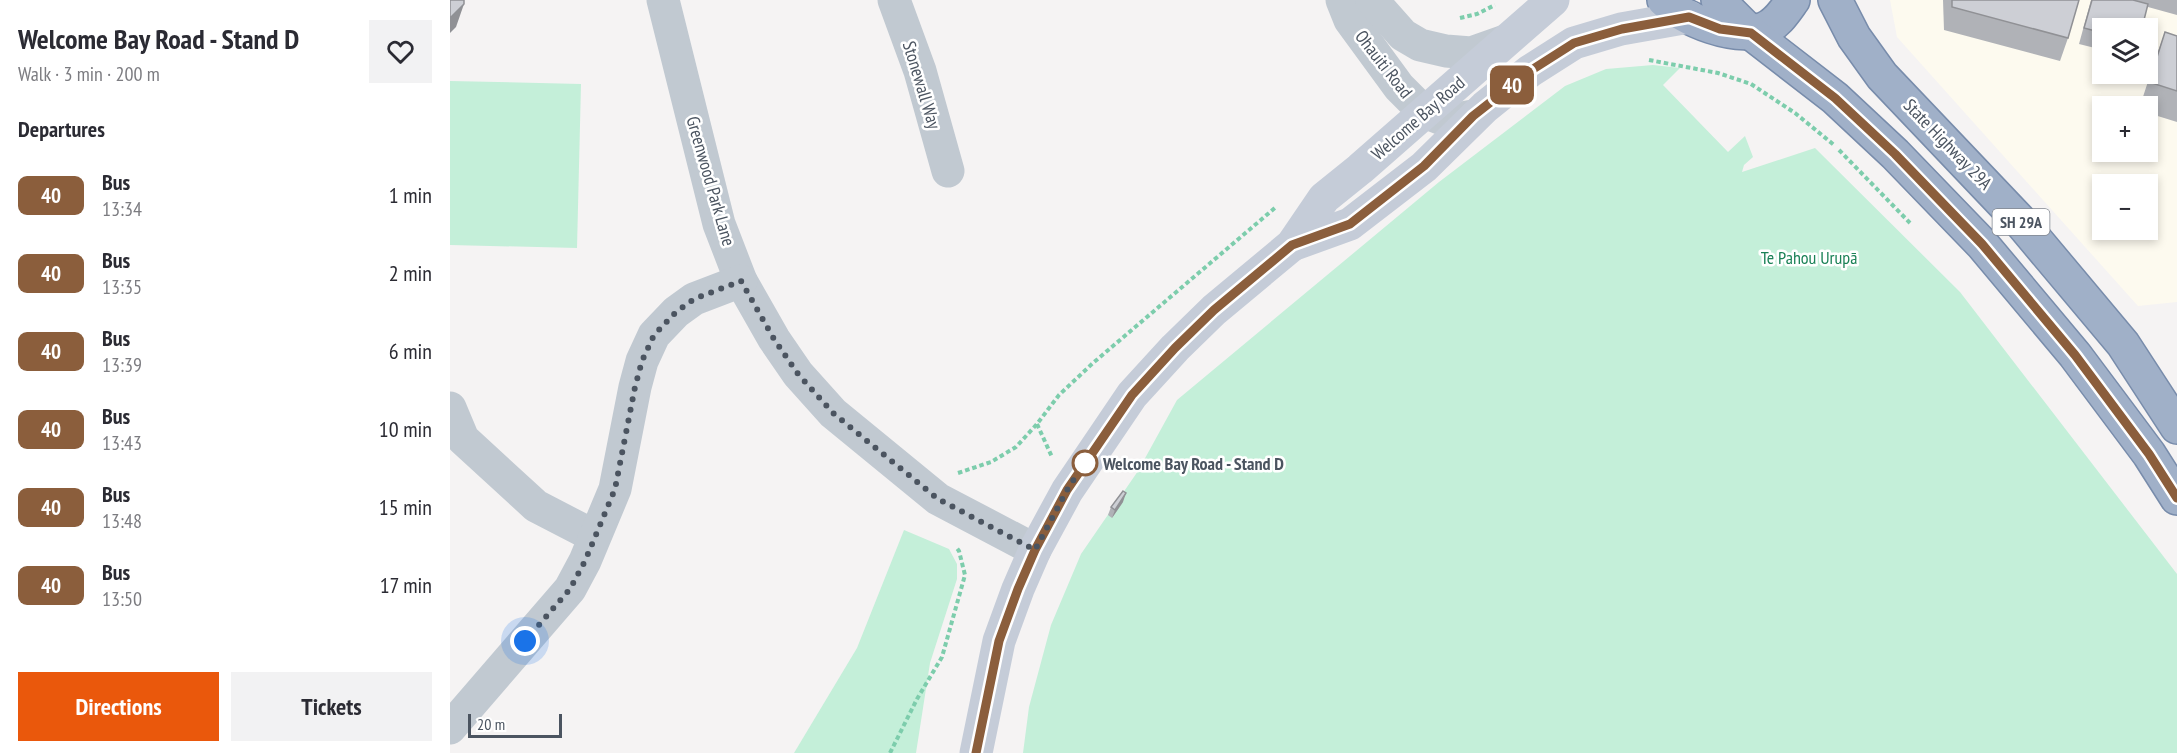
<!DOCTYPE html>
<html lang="en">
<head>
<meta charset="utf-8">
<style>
  :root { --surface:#fff; --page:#f2f2f3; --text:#2b2b33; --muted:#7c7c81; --accent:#ea580c }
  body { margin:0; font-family:"PT Sans Narrow",sans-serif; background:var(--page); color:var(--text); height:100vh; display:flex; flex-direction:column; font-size:22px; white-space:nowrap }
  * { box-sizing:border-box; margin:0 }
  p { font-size:20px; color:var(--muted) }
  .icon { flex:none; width:33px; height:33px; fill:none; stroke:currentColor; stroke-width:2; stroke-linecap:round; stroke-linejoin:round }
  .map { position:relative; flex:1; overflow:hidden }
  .drawer { display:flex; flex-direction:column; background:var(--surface); width:450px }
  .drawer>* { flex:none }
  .badge { padding:0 12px; border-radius:9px; font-size:21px; line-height:39px }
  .tools { position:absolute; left:1642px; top:18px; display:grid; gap:12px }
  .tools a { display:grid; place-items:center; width:66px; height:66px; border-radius:0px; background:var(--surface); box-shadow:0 3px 9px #0003; font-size:30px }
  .scale { position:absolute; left:18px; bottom:15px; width:94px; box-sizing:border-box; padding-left:6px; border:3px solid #4b5460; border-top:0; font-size:16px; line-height:21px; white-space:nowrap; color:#4b5460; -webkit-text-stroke:4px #fff; paint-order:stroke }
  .you { position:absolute; width:30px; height:30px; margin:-15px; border:4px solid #fff; border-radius:50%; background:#1a73e8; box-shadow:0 0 0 9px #1a73e833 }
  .map>.badge { position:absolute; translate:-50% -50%; box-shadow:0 0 0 3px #fff }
  h2 { padding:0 18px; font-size:22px; line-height:54px }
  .round { display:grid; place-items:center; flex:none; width:63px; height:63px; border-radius:0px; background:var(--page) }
  .overview { display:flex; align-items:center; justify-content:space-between; height:102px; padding:0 18px }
  h1 { font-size:28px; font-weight:600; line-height:45px }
  .cta { display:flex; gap:12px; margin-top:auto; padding:12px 18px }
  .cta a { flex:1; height:69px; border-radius:0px; background:var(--accent); color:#fff; font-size:24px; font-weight:600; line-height:69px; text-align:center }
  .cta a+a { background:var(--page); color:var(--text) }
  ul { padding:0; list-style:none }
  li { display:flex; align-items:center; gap:18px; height:78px; padding:0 18px }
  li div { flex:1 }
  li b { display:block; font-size:22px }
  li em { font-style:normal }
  li .badge { min-width:66px; font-weight:700; text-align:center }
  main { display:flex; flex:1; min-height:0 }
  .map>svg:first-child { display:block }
  .commercial { fill:#fdfaef; fill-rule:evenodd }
  .green { fill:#c4efd9 }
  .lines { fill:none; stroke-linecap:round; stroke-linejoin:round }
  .trunk-casing { stroke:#788cab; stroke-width:36 }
  .path { stroke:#7dcdac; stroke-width:4; stroke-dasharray:4.5 3; stroke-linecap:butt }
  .minor { stroke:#c1c9d1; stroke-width:33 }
  .tertiary { stroke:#c1c9d1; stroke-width:33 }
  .secondary { stroke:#c5ccd8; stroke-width:33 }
  .trunk { stroke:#a0b0c8; stroke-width:33 }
  .wall { fill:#b0b2b7 }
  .shaded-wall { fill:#909195 }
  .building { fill:#cdcfd5; stroke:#909195; stroke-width:1.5 }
  .line-casing { stroke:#fff; stroke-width:14 }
  .line { stroke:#8b5e3c; stroke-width:9 }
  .walk { stroke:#4b5460; stroke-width:6; stroke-dasharray:0 10.8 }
  .stop-dot { fill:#fff; stroke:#8b5e3c; stroke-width:3 }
  .labels { text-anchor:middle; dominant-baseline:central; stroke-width:5; stroke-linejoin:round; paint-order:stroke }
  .shield { fill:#fff; stroke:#818790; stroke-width:1.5 }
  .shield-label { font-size:16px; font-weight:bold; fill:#4b5460 }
  .street-label { font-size:18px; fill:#4b5460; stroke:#fff }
  .park-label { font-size:18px; fill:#1b8257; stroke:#fff }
  .stop-label { font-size:18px; font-weight:bold; fill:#4b5460; stroke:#fff; text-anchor:start }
</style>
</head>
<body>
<main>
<section class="drawer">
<div class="overview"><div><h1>Welcome Bay Road - Stand D</h1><p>Walk · 3 min · 200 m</p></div><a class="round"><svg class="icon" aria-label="heart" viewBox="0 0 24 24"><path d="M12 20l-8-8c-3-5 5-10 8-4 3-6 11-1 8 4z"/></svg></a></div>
<h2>Departures</h2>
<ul>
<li><span class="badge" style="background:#8b5e3c;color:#fff">40</span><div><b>Bus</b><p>13:34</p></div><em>1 min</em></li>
<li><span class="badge" style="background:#8b5e3c;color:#fff">40</span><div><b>Bus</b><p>13:35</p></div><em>2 min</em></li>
<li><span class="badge" style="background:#8b5e3c;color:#fff">40</span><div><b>Bus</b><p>13:39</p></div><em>6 min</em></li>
<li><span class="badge" style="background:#8b5e3c;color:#fff">40</span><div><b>Bus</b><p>13:43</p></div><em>10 min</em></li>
<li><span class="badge" style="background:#8b5e3c;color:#fff">40</span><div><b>Bus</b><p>13:48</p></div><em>15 min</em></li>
<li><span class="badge" style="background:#8b5e3c;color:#fff">40</span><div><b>Bus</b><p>13:50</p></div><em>17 min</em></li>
</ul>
<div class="cta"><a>Directions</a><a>Tickets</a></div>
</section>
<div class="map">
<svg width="1727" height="753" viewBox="0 0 1727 753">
  <rect width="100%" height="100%" fill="#f5f3f3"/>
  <path class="commercial" d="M 1440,0 L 1727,0 L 1727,302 L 1688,306 L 1447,37 ZM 1653,28 L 1698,28 L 1698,74 L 1653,74 ZM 1653,106 L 1698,106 L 1698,152 L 1653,152 ZM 1653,184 L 1698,184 L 1698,230 L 1653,230 Z"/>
  <g class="green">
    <path d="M 1203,65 L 1230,68 L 1213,85 L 1278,152 L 1295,136 L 1303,157 L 1294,165 L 1292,172 L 1365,148 L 1510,292 L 1727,574 L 1727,753 L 573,753 L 579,707 L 601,625 L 631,554 L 688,471 L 727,400 L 989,182 L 1115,86 L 1156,69 Z"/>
    <path d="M 0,81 L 131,84 L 127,248 L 0,245 Z"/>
    <path d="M 454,530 L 499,549 L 507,564 L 507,579 L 480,663 L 466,753 L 344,753 L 407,648 Z"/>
  </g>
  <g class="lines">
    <g class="trunk-casing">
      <g id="trunk">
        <path d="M 1214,0 C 1235,20 1285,41 1314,29 C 1327,24 1335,11 1343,0"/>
        <path d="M 1268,0 L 1301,33 L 1385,98 L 1445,154 L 1532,244 L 1625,355 L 1699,454 L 1727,498"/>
        <path d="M 1385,0 L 1404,37 L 1432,76 L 1569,220 L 1673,344 L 1727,427"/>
      </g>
    </g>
    <g class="path">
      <path d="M 1010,18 L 1027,14 L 1045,5"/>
      <path d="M 1199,60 L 1268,73 L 1301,84 L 1345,113 L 1384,145"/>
      <path d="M 1389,150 L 1460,223"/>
      <path d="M 587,424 L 602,457"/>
      <path d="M 508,473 L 541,462 L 566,447 L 587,424 L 609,395 L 643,363 L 826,207"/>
      <path d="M 440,753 L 467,699 L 492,657 L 515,575 L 509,551 L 506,547"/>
    </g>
    <g class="minor">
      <path d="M 213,0 L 269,224 L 291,281 L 324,339 L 348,374 L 383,413 L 488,499 L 585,550"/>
      <path d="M 444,0 L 470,71 L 498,171"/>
      <path d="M 0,408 L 13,439 L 86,506 L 144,536"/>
      <path d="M 0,728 L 120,589 L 135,561 L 165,489 L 185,387 L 192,361 L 204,335 L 226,312 L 244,299 L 291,281"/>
    </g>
    <g class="tertiary">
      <path d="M 892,0 L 900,20 L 949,87 L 974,112 L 997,121 L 1023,116"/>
      <path d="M 922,0 L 953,35 L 970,45 L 996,51 L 1021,53 L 1055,41"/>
    </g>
    <g class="secondary">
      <path d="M 842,245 L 900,224 L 974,167 L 1035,107 L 1080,71 L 1124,43 L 1171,29 L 1239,17"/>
      <path d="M 526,753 L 549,641 L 568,589 L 585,550 L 617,491 L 682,395 L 725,348 L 764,310 L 842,245 L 874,198 L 910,169 L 1103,0"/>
    </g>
    <use href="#trunk" class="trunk"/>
  </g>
  <g class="wall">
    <path d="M 1493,0 L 1629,0 L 1618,38 L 1610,61 L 1494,30 Z"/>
    <path d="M 1641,0 L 1727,0 L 1727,15 L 1698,7 L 1653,28 L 1653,50 L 1629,44 Z"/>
    <path d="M 1715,32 L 1727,36 L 1727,122 L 1698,113 L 1698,106 L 1690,106 L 1705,60 Z"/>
    <path d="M 673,502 L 662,518 L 658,515 L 661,507 Z"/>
  </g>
  <g class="shaded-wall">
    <path d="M 14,4 L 6,27 L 0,33 L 0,18 Z"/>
    <path d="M 676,493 L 673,502 L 662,518 L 665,510 Z"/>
  </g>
  <g class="building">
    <path d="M 0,0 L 14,0 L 14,4 L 0,18 Z"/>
    <path d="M 1502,0 L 1629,0 L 1618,38 L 1502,7 Z"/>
    <path d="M 1642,0 L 1683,0 L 1698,4 L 1692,28 L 1653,28 L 1653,33 L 1634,28 Z"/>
    <path d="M 1715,32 L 1727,36 L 1727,91 L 1699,82 Z"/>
    <path d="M 673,491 L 676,493 L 665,510 L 661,507 Z"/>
  </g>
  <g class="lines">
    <g class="line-casing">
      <path id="line" d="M 526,753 L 549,641 L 568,589 L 585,550 L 617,490 L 682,395 L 725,348 L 764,310 L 842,245 L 900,224 L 974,166 L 1023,116 L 1080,71 L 1124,43 L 1172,29 L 1239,17 L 1270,29 L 1301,33 L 1385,98 L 1445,154 L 1532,244 L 1625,355 L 1699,454 L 1727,498"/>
    </g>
    <use href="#line" class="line"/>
    <path class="walk" d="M 75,641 L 120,589 L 135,561 L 165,489 L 185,387 L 192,361 L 204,335 L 226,312 L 244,299 L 291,281 L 324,339 L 348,374 L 383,413 L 488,499 L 585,550 L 617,490 L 638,458 L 635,463"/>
  </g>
  <circle class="stop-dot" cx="635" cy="463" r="12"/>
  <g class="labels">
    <rect class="shield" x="1542.5" y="209" width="57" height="26" rx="4.5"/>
    <g class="shield-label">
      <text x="1571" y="222">SH 29A</text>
    </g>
    <g class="street-label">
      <text transform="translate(934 64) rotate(52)">Ohauiti Road</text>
      <text transform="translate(472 85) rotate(73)">Stonewall Way</text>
      <text transform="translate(968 118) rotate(-41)">Welcome Bay Road</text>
      <text transform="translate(1498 144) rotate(46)">State Highway 29A</text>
      <text transform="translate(261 181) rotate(74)">Greenwood Park Lane</text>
    </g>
    <g class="park-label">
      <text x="1359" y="257">Te Pahou Urupā</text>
    </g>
    <g class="stop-label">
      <text x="653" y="463">Welcome Bay Road - Stand D</text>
    </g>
  </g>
</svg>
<div class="tools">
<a><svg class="icon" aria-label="layers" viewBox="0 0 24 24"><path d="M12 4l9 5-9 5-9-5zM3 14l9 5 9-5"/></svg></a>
<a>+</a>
<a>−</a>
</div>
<div class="scale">20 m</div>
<div class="you" style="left:75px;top:641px"></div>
<b class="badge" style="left:1062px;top:85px;background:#8b5e3c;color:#fff">40</b>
</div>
</main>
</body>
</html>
